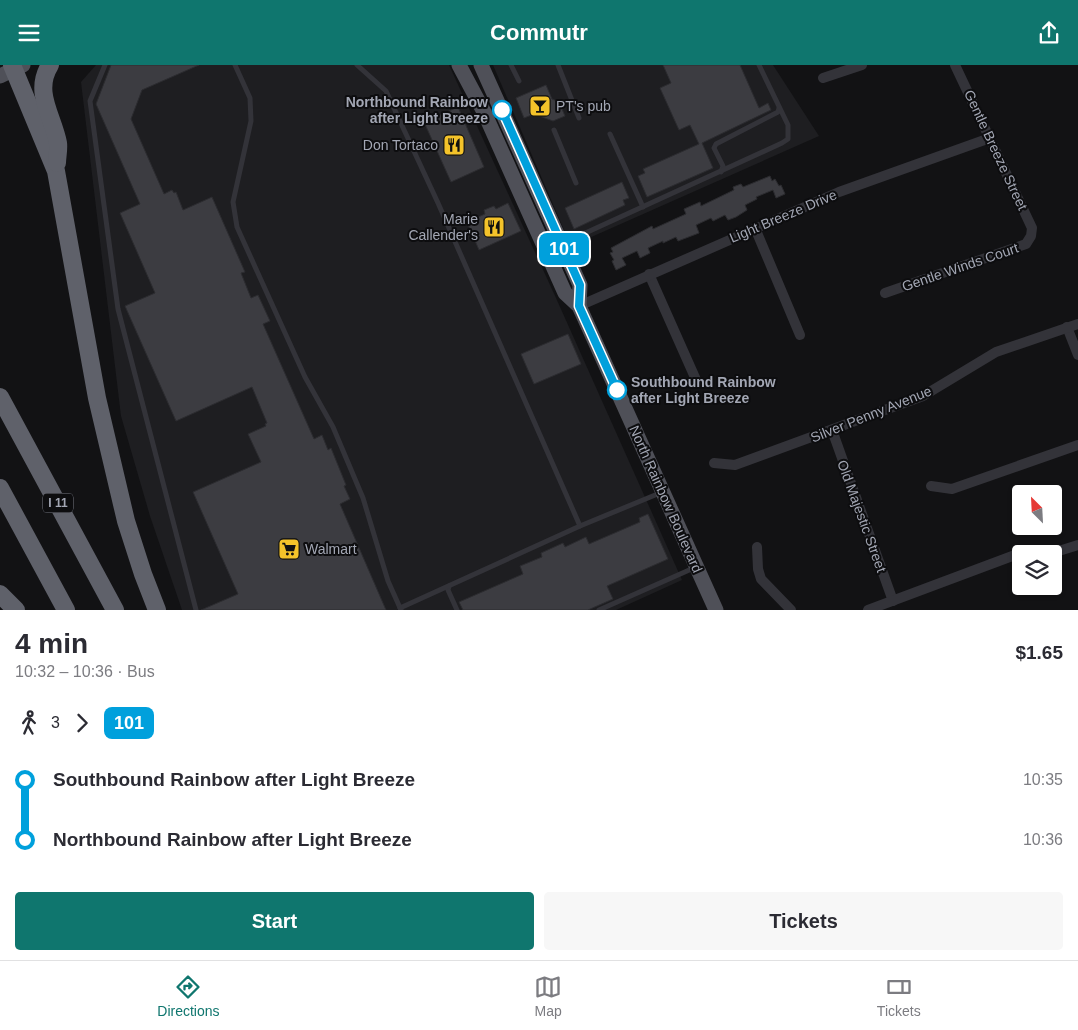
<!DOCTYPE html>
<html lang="en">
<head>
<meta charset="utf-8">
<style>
  :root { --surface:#fff; --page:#f7f7f7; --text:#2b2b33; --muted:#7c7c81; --line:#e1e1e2; --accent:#0f766e }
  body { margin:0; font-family:Arial,sans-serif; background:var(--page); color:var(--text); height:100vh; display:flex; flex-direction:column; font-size:19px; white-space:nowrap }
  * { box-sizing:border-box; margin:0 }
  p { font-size:16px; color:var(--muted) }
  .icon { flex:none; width:28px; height:28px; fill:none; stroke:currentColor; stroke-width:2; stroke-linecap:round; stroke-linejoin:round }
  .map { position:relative; height:545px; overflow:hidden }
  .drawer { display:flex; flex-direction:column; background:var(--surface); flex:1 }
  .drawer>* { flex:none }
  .badge { padding:0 10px; border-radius:8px; font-size:18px; line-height:32px }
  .needle { width:32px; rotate:336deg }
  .buttons { position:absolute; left:1012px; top:420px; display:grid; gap:10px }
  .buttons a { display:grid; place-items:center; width:50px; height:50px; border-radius:5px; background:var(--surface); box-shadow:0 1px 4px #0004; font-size:25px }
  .map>.badge { position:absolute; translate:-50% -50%; box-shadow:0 0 0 2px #fff }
  .legs { display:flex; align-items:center; gap:8px; height:55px; padding:0 15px; font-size:16px }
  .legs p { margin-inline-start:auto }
  .headline { display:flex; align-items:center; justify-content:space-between; height:85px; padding:0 15px }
  h1 { font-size:28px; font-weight:800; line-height:38px }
  .button { display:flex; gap:10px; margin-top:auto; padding:10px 15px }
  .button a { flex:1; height:58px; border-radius:5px; background:var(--accent); color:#fff; font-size:20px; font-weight:800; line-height:58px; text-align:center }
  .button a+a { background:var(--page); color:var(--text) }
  ul { padding:0 15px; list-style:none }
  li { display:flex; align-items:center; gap:18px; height:60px; font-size:19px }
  li i { display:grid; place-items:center; width:8px; height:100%; margin:0 6px; background:currentColor }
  li i::after { content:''; width:12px; height:12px; margin:-6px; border:4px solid; border-radius:50%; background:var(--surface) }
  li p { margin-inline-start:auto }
  li:first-child i { background:linear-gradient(#0000 50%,currentColor 0) }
  li:last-child i { background:linear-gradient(currentColor 50%,#0000 0) }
  header { display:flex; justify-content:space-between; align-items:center; height:65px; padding:0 15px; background:var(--accent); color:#fff; font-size:22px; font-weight:800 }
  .tabs { display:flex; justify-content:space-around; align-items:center; height:70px; border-top:1px solid var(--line); background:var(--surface); font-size:14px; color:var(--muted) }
  .tabs a { display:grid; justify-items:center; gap:2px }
  .tabs .on { color:var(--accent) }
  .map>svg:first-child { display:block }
  .built { fill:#1e1e21 }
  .building { fill:#3c3c41; stroke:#2c2c30 }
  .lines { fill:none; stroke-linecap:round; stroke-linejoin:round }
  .lane { stroke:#333339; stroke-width:5 }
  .street { stroke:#333339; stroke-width:10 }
  .primary { stroke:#4f5058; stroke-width:15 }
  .highway { stroke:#5f616a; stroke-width:18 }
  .line-1-casing { stroke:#fff; stroke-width:11 }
  .line-1 { stroke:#00a0dc; stroke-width:8 }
  .stop-1-dot { fill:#fff; stroke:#00a0dc; stroke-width:2.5 }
  .labels { text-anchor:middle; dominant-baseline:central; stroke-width:4; stroke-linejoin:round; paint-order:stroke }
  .shield { fill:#0d0d0f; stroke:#767982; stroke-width:1 }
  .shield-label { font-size:12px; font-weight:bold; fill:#a3a7b4 }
  .stop-label { font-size:14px; font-weight:bold; fill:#a3a7b4; stroke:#0d0d0f; text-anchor:end }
  .poi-label { font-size:14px; fill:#a3a7b4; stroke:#0d0d0f; text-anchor:start }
  .street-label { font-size:14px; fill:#a3a7b4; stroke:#0d0d0f }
</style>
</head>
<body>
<header><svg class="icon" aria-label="menu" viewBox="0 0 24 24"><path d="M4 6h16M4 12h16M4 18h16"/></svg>Commutr<svg class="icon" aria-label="share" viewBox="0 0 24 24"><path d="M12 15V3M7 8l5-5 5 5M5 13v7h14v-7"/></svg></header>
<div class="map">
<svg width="1078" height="545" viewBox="0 0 1078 545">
  <rect width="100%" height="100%" fill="#121214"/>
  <g class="built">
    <path d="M 96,0 L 449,0 L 556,233 L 682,515 L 616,545 L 182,545 L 150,451 L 121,351 L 81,17 Z"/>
    <path d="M 493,0 L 773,0 L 819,71 L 571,181 Z"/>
  </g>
  <g class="building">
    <path d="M 111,0 L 199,0 L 142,25 L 131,54 L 164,129 L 172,125 L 174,128 L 176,127 L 183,145 L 212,132 L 245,207 L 241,208 L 251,233 L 258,230 L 270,256 L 263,259 L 314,374 L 322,370 L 328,385 L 331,383 L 346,420 L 344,421 L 350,434 L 340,439 L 386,545 L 201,545 L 238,529 L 193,427 L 261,397 L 248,369 L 266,361 L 265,359 L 267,358 L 252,322 L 176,356 L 125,241 L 155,228 L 120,148 L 140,139 L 96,39 Z"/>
    <path d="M 663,0 L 740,0 L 759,43 L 768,38 L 771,45 L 702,78 L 713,103 L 647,132 L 638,111 L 645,108 L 643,104 L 699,79 L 690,60 L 679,65 L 660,23 L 671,18 Z"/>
    <path d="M 546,20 L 552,34 L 559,37 L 565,51 L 553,56 L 534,49 L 524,53 L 516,33 Z"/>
    <path d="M 458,42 L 484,102 L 451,117 L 424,57 Z"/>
    <path d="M 770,111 L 772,116 L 775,114 L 779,121 L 781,120 L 785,129 L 776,133 L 773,125 L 756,132 L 757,134 L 745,140 L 747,145 L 736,152 L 728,155 L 725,150 L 713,156 L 711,153 L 696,160 L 699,168 L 678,176 L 676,172 L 663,178 L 663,176 L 648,183 L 650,188 L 640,193 L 637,186 L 622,193 L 626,200 L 616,205 L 612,196 L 614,195 L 610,188 L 613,187 L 611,183 L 652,161 L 653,164 L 686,149 L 684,144 L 700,137 L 701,141 L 734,125 L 733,122 L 741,119 L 743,122 Z"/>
    <path d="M 622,117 L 629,133 L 623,135 L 625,140 L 574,164 L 565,143 Z"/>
    <path d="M 508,138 L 521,166 L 479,185 L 467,157 L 485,149 L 484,145 L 494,141 L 496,144 Z"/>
    <path d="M 568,269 L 581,299 L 534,319 L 521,289 Z"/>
    <path d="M 648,449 L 668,494 L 607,521 L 613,534 L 588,545 L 463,545 L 459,537 L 523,509 L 520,501 L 542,492 L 541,488 L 563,478 L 565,482 L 586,472 L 589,479 L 640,457 L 639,453 Z"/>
  </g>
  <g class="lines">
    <g class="lane">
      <path d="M 105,0 L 90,36 L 118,244 L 196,545"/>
      <path d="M 235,0 L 250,33 L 251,56 L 233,137 L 237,162 L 305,312 L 333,362 L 363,433 L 388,516 L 401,545"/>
      <path d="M 357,0 L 386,26 L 438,138 L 580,461"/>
      <path d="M 511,0 L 519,16"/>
      <path d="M 558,0 L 579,53"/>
      <path d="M 554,65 L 576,118"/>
      <path d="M 610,69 L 643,142"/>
      <path d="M 721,107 L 723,101 L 714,83 L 716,79 L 778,47 L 779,43"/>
      <path d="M 561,171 L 581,170 L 782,78 L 788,74 L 788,60 L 759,0"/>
      <path d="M 449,521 L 448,525 L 457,545"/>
      <path d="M 400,543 L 580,461 L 660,428"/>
      <path d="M 599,545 L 696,502"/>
    </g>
    <g class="street">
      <path d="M 823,13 L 862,0"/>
      <path d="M 755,163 L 800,270"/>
      <path d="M 649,209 L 697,317"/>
      <path d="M 885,228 L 1026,179 L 1031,171 L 1032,163 L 955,0"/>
      <path d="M 579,241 L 839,127 L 990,73"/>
      <path d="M 1067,262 L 1078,290"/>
      <path d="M 832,365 L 893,536"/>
      <path d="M 714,398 L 735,400 L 923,331 L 996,287 L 1078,259"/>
      <path d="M 931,421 L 952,424 L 1078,380"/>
      <path d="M 757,482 L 758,504 L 761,514 L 791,545"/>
      <path d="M 868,545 L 1015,490 L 1034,485 L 1062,485 L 1078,480"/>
    </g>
    <g class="primary">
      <path d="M 459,0 L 484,47 L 565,228 L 579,241 L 716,545"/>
      <path d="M 481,0 L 580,220 L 579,241"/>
      <path d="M 0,11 L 23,0"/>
    </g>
    <g class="highway">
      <path d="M 12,0 L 56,106 L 97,333 L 126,456 L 143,509 L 157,545"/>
      <path d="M 50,0 C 33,27 53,51 58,78 C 59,84 57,92 57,98"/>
      <path d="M 0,332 L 115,545"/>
      <path d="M 0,423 L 66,545"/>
      <path d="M 0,529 L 16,545"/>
    </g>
  </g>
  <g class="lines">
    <g class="line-1-casing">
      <path id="line-1" d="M 502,45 L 580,220 L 579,241 L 617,325"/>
    </g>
    <use href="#line-1" class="line-1"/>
  </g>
  <defs>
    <g id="bar-square" transform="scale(1.125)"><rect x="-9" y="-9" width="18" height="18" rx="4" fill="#f4c32a" stroke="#0d0d0f"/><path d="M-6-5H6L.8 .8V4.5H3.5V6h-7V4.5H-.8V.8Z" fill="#111"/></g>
    <g id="restaurant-square" transform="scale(1.125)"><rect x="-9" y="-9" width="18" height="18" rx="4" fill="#f4c32a" stroke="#0d0d0f"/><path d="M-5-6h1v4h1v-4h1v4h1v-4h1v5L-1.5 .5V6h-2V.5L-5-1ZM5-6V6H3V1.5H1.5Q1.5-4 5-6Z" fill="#111"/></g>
    <g id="supermarket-square" transform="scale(1.125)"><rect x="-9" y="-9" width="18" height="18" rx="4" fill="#f4c32a" stroke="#0d0d0f"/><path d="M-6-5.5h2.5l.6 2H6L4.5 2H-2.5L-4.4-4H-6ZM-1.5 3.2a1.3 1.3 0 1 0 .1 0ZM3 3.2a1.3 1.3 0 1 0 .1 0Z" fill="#111"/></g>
  </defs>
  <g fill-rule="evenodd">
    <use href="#bar-square" x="540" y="41"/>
    <use href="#restaurant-square" x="454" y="80"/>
    <use href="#restaurant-square" x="494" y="162"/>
    <use href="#supermarket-square" x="289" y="484"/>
  </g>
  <g class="stop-1-dot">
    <circle cx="502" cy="45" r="9"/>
    <circle cx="617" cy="325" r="9"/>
  </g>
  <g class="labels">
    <rect class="shield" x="43" y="428.5" width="30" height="19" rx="4"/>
    <g class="shield-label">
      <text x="58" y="438">I 11</text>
    </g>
    <g class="stop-label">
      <text x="488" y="37">Northbound Rainbow<tspan x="488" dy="16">after Light Breeze</tspan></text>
      <text x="631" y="317" text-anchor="start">Southbound Rainbow<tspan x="631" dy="16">after Light Breeze</tspan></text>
    </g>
    <g class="poi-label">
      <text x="556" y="41">PT's pub</text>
      <text x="438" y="80" text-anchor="end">Don Tortaco</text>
      <text x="478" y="154" text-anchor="end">Marie<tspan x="478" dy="16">Callender's</tspan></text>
      <text x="305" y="484">Walmart</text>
    </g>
    <g class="street-label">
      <text transform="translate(996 85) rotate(65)">Gentle Breeze Street</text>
      <text transform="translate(783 151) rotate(-23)">Light Breeze Drive</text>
      <text transform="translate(960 202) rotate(-19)">Gentle Winds Court</text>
      <text transform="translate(871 349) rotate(-22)">Silver Penny Avenue</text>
      <text transform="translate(666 434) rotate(66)">North Rainbow Boulevard</text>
      <text transform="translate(862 451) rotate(70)">Old Majestic Street</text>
    </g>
  </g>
</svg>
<div class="buttons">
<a><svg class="needle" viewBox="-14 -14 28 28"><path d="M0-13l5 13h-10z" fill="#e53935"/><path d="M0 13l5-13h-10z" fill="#7c7c81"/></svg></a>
<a><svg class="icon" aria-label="layers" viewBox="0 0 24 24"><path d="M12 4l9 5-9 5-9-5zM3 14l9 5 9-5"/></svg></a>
</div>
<b class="badge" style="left:564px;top:184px;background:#00a0dc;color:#fff">101</b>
</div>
<section class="drawer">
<div class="headline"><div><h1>4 min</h1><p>10:32 – 10:36 · Bus</p></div><b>$1.65</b></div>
<div class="legs"><svg class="icon" aria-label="walk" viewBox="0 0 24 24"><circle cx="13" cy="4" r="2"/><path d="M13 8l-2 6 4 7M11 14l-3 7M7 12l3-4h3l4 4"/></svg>3<svg class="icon" aria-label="forward" viewBox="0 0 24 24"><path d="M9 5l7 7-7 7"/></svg><b class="badge" style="background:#00a0dc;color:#fff">101</b></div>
<ul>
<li><i style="color:#00a0dc"></i><b>Southbound Rainbow after Light Breeze</b><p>10:35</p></li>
<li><i style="color:#00a0dc"></i><b>Northbound Rainbow after Light Breeze</b><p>10:36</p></li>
</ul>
<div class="button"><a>Start</a><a>Tickets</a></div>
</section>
<nav class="tabs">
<a class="on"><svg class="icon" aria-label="directions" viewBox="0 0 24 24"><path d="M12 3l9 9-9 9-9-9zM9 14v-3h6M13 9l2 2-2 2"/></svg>Directions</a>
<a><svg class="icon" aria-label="map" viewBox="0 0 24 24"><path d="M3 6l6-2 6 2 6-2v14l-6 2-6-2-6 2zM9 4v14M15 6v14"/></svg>Map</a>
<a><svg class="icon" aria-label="tickets" viewBox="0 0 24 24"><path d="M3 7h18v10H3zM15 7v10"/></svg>Tickets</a>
</nav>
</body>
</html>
